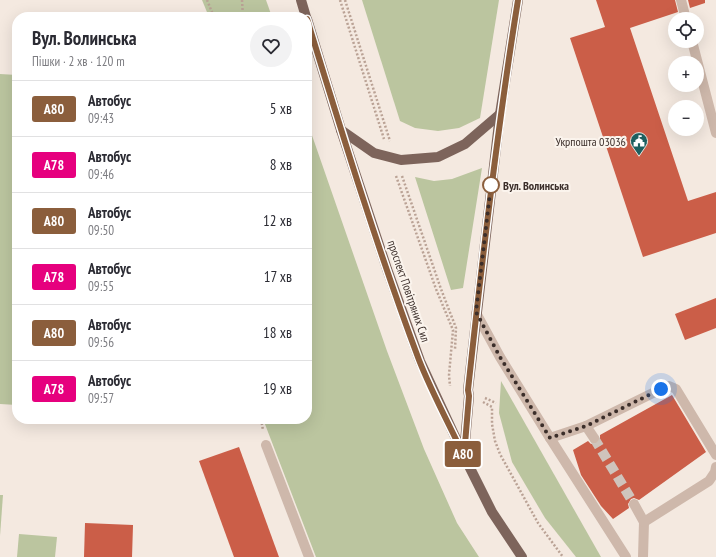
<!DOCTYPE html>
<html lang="uk">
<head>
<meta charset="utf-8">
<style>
  :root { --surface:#fff; --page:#f2f2f3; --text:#2b2b33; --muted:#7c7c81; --line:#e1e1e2 }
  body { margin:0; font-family:"PT Sans Narrow",sans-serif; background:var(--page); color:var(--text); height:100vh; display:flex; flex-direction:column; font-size:15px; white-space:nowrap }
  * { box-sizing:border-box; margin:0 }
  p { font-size:13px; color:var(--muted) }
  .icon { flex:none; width:22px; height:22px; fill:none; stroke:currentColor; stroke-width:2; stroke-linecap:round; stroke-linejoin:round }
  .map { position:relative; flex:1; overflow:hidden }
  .drawer { position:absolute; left:12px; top:12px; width:300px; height:412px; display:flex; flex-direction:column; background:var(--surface); border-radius:16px; box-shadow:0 4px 16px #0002 }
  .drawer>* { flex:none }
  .badge { padding:0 8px; border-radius:3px; font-size:14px; line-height:26px }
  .buttons { position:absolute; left:668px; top:12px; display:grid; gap:8px }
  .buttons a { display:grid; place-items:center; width:36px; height:36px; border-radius:50%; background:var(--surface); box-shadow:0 4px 16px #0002; font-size:20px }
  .you { position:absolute; width:20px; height:20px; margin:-10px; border:3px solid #fff; border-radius:50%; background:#1a73e8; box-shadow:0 0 0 6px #1a73e833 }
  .map>.badge { position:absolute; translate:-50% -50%; box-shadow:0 0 0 2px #fff }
  .round { display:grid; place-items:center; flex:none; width:42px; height:42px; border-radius:21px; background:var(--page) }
  .head { display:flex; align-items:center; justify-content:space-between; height:68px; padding:0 20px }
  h1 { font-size:19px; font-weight:600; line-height:30px }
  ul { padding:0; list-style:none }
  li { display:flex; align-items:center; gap:12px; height:56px; padding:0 20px; border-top:1px solid var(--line) }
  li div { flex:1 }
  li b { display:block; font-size:15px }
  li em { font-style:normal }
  li .badge { min-width:44px; font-weight:700; text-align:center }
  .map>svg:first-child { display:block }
  .green { fill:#bbc59f }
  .building { fill:#cb5e48 }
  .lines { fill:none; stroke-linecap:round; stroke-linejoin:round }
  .minor-tunnel { stroke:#cfc4bc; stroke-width:10; stroke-dasharray:10 5; stroke-linecap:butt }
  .path { stroke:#baa295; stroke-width:2.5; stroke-dasharray:2 2; stroke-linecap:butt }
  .minor { stroke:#ceb8ab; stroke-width:10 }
  .major { stroke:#7d645b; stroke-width:10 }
  .line-casing { stroke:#fff; stroke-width:9 }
  .line { stroke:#8b5e3c; stroke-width:6 }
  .walk { stroke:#3b2e2a; stroke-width:4; stroke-dasharray:0 7.2 }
  .stop-dot { fill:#fff; stroke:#8b5e3c; stroke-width:2 }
  .labels { text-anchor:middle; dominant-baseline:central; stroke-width:4; stroke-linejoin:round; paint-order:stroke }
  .poi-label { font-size:12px; fill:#3b2e2a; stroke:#fbf4ed; text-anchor:end }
  .stop-label { font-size:12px; font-weight:bold; fill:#3b2e2a; stroke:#fbf4ed; text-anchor:start }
  .street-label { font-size:12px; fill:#3b2e2a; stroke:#fbf4ed }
</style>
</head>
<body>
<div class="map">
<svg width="716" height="557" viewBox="0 0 716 557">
  <rect width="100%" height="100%" fill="#f4e9e0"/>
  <g class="green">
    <path d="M 202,0 L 266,0 L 272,17 L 209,17 Z"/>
    <path d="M 362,0 L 499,0 L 480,118 L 459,128 L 438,131 L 415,128 L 400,121 Z"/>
    <path d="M 0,74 L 17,75 L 17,405 L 0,404 Z"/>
    <path d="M 307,121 L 387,351 L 424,449 L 457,523 L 479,557 L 316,557 L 263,419 L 307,419 Z"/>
    <path d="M 482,168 L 463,288 L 451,290 L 415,177 L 434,181 L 452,179 Z"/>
    <path d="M 501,381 L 601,557 L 576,557 L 545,518 L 512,462 L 499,413 Z"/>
    <path d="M 0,495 L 3,495 L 0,536 Z"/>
    <path d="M 19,534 L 57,537 L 55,557 L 17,557 Z"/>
  </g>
  <g class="building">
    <path d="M 596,0 L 675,0 L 678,12 L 630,28 L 688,201 L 716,192 L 716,233 L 643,257 L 570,38 L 605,27 Z"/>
    <path d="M 688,0 L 705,0 L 705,3 L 690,8 Z"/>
    <path d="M 716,298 L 716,328 L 685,340 L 675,314 Z"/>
    <path d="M 672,395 L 706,452 L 639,500 L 634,498 L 631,499 L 628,504 L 629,508 L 613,519 L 601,506 L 581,475 L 573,450 L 588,441 L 591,444 L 597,444 L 600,441 L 600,435 Z"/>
    <path d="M 239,447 L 279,557 L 234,557 L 199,461 Z"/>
    <path d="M 85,523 L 133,525 L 132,557 L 84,557 Z"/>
  </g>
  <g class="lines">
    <path class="minor-tunnel" d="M 594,438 L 634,504"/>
    <g class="path">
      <path d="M 207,0 L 214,17"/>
      <path d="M 242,0 L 243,17"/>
      <path d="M 340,0 L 384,139"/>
      <path d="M 345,0 L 390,141"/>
      <path d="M 396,176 L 436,289 L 453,330 L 449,375 L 450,386"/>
      <path d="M 402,176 L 441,289 L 456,328 L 455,349"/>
      <path d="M 485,398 L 496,403"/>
      <path d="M 483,402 L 492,407 L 492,424 L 495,441 L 500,454 L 538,523 L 563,557"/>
      <path d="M 261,419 L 263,430"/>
    </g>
    <g class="minor">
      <path d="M 681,0 L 686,19"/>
      <path d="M 692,41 L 716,133"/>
      <path d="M 476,313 L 500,357 L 550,438 L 586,426 L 594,438"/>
      <path d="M 586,426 L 661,389 L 669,386 L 676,389 L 716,455"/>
      <path d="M 550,438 L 626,557"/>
      <path d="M 266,445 L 309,557"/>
      <path d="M 634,504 L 644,522 L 643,557"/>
      <path d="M 644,522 L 709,481 L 715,472 L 716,467"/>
    </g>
    <g class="major">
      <path d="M 301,0 L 306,17"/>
      <path d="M 307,19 L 341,130 L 387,269 L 420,361 L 464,456 L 492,512 L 522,557"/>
      <path d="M 341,130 L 374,153 L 401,160 L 438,157 L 465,144 L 500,114"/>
      <path d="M 464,454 L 469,396 L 468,390 L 500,114 L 518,0"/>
    </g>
  </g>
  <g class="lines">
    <g class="line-casing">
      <path id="line" d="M 307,19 C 342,133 377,248 419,360 C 432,393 449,424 464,456 L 469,396 L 468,390 C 482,260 497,130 518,0"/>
    </g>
    <use href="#line" class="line"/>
    <path class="walk" d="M 491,185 L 476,312 L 500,357 L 550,438 L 586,426 L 661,389"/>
  </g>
  <defs>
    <g id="civic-pin" transform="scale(0.9)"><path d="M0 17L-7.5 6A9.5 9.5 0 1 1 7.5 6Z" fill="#1d5f5f" stroke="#fbf4ed"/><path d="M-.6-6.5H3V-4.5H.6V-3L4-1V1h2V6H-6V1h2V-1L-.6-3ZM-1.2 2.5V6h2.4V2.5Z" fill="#fff"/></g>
  </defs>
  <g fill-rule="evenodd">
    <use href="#civic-pin" x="639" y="141"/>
  </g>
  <circle class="stop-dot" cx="491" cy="185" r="8"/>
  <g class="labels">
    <g class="poi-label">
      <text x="626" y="141">Укрпошта 03036</text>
    </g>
    <g class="stop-label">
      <text x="503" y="185">Вул. Волинська</text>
    </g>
    <g class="street-label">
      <text transform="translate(409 291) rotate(71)">проспект Повітряних Сил</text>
    </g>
  </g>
</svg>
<div class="buttons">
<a><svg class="icon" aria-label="locate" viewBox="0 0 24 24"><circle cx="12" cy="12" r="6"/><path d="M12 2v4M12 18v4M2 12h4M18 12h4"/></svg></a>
<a>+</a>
<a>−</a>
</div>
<div class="you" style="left:661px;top:389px"></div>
<b class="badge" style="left:463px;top:454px;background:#8b5e3c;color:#fff">А80</b>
<section class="drawer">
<div class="head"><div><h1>Вул. Волинська</h1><p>Пішки · 2 хв · 120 m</p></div><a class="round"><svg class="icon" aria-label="heart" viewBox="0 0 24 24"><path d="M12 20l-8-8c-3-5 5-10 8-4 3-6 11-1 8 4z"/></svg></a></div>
<ul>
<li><span class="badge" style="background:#8b5e3c;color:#fff">А80</span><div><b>Автобус</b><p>09:43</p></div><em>5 хв</em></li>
<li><span class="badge" style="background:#e6007e;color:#fff">А78</span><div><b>Автобус</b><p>09:46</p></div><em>8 хв</em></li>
<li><span class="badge" style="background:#8b5e3c;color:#fff">А80</span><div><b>Автобус</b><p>09:50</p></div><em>12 хв</em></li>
<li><span class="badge" style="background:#e6007e;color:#fff">А78</span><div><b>Автобус</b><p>09:55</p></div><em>17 хв</em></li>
<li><span class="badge" style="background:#8b5e3c;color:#fff">А80</span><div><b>Автобус</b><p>09:56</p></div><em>18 хв</em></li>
<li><span class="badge" style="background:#e6007e;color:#fff">А78</span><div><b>Автобус</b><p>09:57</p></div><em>19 хв</em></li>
</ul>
</section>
</div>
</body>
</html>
